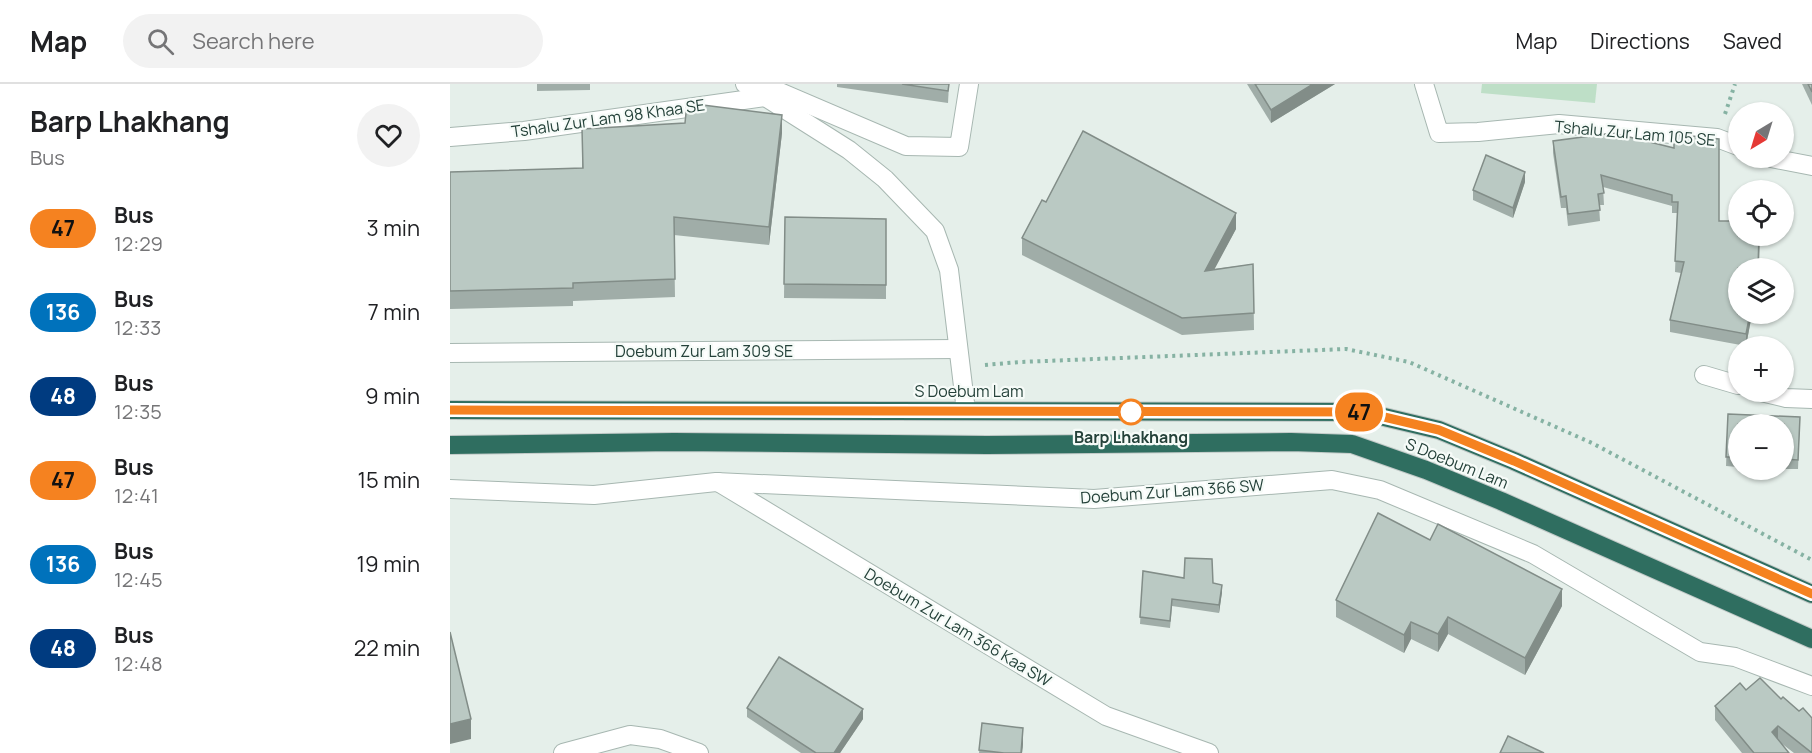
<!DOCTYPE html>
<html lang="en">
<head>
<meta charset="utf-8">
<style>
  :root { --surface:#fff; --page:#f2f2f2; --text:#202124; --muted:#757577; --line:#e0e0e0 }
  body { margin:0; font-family:Manrope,sans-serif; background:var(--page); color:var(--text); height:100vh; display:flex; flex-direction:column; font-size:22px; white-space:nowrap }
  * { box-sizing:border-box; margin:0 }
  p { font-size:20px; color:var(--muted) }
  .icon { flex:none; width:33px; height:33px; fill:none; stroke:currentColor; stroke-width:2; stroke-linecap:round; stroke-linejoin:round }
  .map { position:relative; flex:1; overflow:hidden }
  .panel { display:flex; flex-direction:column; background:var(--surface); width:450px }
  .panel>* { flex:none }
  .badge { padding:0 12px; border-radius:20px; font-size:21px; line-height:39px }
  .needle { width:39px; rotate:218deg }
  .tools { position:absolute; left:1278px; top:18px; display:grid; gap:12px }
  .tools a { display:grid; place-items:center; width:66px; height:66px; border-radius:50%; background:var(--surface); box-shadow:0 2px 4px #0004; font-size:30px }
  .map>.badge { position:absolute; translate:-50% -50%; box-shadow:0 0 0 3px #fff }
  .round { display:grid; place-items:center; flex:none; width:63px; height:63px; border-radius:32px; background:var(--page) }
  .summary { display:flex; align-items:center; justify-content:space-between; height:102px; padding:0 30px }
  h1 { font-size:28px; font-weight:700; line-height:45px }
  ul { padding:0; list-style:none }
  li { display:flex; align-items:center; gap:18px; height:84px; padding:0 30px }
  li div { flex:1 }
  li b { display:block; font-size:22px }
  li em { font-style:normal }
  li .badge { min-width:66px; font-weight:700; text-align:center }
  header { display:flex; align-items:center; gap:36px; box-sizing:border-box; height:84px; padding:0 30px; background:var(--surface); border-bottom:2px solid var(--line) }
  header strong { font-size:28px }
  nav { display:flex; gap:33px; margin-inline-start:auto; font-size:21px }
  .search { width:420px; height:54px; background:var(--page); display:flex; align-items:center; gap:15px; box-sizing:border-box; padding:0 21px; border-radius:33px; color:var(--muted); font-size:22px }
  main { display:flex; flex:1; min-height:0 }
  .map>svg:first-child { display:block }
  .pitch { fill:#bedfc7 }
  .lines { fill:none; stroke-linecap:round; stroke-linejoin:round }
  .minor-casing { stroke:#a7b7b1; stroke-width:20 }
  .highway-casing { stroke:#c2cac8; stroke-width:20 }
  .path { stroke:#86b2a3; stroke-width:4; stroke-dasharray:3 4.5; stroke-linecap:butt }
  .minor { stroke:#fff; stroke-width:18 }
  .highway { stroke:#2f6e60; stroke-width:18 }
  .wall { fill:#a0ada8 }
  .shaded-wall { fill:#828d88 }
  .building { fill:#bac9c3; stroke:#828d88; stroke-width:1.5 }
  .line-casing { stroke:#fff; stroke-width:14 }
  .line { stroke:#f58220; stroke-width:9 }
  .stop-dot { fill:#fff; stroke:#f58220; stroke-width:3 }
  .labels { text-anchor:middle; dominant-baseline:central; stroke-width:4.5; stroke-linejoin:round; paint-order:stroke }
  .street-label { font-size:16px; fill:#244139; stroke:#f6fbf8 }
  .stop-label { font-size:16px; font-weight:bold; fill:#244139; stroke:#f6fbf8 }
</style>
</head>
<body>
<header>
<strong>Map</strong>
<div class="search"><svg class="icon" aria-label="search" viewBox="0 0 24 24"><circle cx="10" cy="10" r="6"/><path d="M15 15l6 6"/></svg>Search here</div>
<nav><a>Map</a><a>Directions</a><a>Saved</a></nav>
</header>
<main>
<section class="panel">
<div class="summary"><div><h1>Barp Lhakhang</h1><p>Bus</p></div><a class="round"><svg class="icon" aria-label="heart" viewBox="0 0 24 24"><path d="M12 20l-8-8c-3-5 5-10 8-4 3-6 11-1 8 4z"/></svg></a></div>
<ul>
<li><span class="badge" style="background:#f58220;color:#111">47</span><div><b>Bus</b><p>12:29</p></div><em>3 min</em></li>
<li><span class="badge" style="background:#0072bc;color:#fff">136</span><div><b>Bus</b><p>12:33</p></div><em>7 min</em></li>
<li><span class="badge" style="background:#003b80;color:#fff">48</span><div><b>Bus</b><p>12:35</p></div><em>9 min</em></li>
<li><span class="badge" style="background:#f58220;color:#111">47</span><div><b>Bus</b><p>12:41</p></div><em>15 min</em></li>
<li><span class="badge" style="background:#0072bc;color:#fff">136</span><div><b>Bus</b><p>12:45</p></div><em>19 min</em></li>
<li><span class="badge" style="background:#003b80;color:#fff">48</span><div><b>Bus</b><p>12:48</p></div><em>22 min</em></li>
</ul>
</section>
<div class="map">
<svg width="1362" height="669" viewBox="0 0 1362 669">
  <rect width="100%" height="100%" fill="#e5efea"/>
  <path class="pitch" d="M 1032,0 L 1147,0 L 1145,19 L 1031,9 Z"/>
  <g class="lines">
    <g class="minor-casing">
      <g id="minor">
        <path d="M 295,0 L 399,66 L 435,95 L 485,147 L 499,186 L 516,327"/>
        <path d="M 311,0 L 456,62 L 509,63 L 519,0"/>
        <path d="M 974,0 L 989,49 L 1028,48 L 1109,40 L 1267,54 L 1288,62"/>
        <path d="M 0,53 L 74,47 L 315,13"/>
        <path d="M 1321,74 L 1362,82"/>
        <path d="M 0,269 L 507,265"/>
        <path d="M 1254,291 L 1288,301"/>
        <path d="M 1311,308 L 1336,314 L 1362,315"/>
        <path d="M 268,398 L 656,632 L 759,669"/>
        <path d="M 0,405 L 144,411 L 266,398 L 644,415 L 882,396 L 930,406 L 1083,470 L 1250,568 L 1285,573 L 1362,602"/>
        <path d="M 113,669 L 180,651 L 210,655 L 249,669"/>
      </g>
    </g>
    <g class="highway-casing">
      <g id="highway">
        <path d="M 0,326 L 913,328 L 989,346 L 1064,377 L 1362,510"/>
        <path d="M 0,361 L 224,358 L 537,361 L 841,358 L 902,360 L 976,386 L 1051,417 L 1362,555"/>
      </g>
    </g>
    <g class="path">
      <path d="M 1275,30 L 1285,0"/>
      <path d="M 535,281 L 570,278 L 896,265 L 959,278 L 1142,359 L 1362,476"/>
    </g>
    <use href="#minor" class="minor"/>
    <use href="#highway" class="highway"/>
  </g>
  <g class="wall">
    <path d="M 87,0 L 140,0 L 140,6 L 87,7 Z"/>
    <path d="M 387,0 L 499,0 L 498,19 L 387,3 Z"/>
    <path d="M 797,0 L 885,0 L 821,39 Z"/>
    <path d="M 1352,0 L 1362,0 L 1362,21 Z"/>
    <path d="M 132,45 L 332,49 L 319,161 L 224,151 L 225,213 L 123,217 L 123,222 L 0,225 L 0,88 L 132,85 Z"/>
    <path d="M 1163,49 L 1269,137 L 1310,152 L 1309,184 L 1288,184 L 1288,230 L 1302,230 L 1296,262 L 1220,248 L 1220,236 L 1231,189 L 1225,188 L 1227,129 L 1222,129 L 1222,122 L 1153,103 L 1154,121 L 1149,121 L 1150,137 L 1118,142 L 1116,124 L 1111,124 L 1103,69 L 1103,57 Z"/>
    <path d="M 1075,98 L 1063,134 L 1023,116 L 1023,106 Z"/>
    <path d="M 596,118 L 786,145 L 764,185 L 803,180 L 804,246 L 732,251 L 572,171 L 572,154 Z"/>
    <path d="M 335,133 L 436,135 L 436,215 L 334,214 Z"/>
    <path d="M 1278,330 L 1350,333 L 1348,385 L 1334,385 L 1334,340 L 1288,340 L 1288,383 L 1276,382 Z"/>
    <path d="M 980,456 L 1112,522 L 1075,591 L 998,550 L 988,568 L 961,555 L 954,569 L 886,533 L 886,516 Z"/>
    <path d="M 693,487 L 763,499 L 772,508 L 769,529 L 722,522 L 720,544 L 690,540 Z"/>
    <path d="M 1296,606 L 1331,615 L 1349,627 L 1362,669 L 1344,669 L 1331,659 L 1339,669 L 1292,669 L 1265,636 L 1265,622 Z"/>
    <path d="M 297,624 L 413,635 L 390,669 L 351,669 L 297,633 Z"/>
    <path d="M 532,639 L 573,660 L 572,669 L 529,669 Z"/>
  </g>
  <g class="shaded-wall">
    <path d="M 863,0 L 885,0 L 821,39 L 821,26 Z"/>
    <path d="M 332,31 L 332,49 L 319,161 L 319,143 Z"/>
    <path d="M 1075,88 L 1075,98 L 1063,134 L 1063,124 Z"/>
    <path d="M 786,129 L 786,145 L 755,203 L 755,187 Z"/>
    <path d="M 1300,230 L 1302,230 L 1296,262 L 1296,250 Z"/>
    <path d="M 772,501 L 772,508 L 769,529 L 769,521 Z"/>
    <path d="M 1112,505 L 1112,522 L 1075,591 L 1075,574 Z"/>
    <path d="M 998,533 L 998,550 L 988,568 L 988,550 Z"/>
    <path d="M 961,538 L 961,555 L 954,569 L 954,551 Z"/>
    <path d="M 413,625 L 413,635 L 390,669 L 384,669 Z"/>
    <path d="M 21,635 L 21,655 L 0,660 L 0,640 Z"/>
    <path d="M 1328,642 L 1328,656 L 1322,648 Z"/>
    <path d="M 573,644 L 573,660 L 572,669 L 571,669 Z"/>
  </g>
  <g class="building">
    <path d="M 452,0 L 499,0 L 498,7 Z"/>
    <path d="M 805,0 L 863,0 L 821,26 Z"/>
    <path d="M 1358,0 L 1362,0 L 1362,8 Z"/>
    <path d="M 237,19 L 332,31 L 319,143 L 224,133 L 225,195 L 123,199 L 123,204 L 0,207 L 0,88 L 133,84 L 132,45 L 235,39 Z"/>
    <path d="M 633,47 L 786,129 L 755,187 L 803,180 L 804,229 L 732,234 L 572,154 L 592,116 L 596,118 Z"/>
    <path d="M 1163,49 L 1224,64 L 1224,50 L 1269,55 L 1269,137 L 1288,137 L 1288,152 L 1309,152 L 1308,184 L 1288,184 L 1288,230 L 1300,230 L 1296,250 L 1220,236 L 1234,178 L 1225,177 L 1228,118 L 1222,118 L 1222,111 L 1151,91 L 1154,109 L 1148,110 L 1150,126 L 1118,130 L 1116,112 L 1111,113 L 1103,57 Z"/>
    <path d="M 1036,71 L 1075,88 L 1063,124 L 1023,106 Z"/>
    <path d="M 335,133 L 436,135 L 436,201 L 334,200 Z"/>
    <path d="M 1278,330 L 1350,333 L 1348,376 L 1334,375 L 1334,340 L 1288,340 L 1288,373 L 1276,373 Z"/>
    <path d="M 928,429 L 980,456 L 988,440 L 1112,505 L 1075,574 L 998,533 L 988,550 L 961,538 L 954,551 L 886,516 Z"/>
    <path d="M 735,474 L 762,475 L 763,499 L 772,501 L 769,521 L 722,515 L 720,537 L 690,533 L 693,487 L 734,494 Z"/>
    <path d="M 0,548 L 21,635 L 0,640 Z"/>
    <path d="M 329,573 L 413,625 L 384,669 L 366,669 L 297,624 Z"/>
    <path d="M 1310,594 L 1331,615 L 1333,613 L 1349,627 L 1353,624 L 1362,634 L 1362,669 L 1328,642 L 1322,648 L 1339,669 L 1304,669 L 1265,622 L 1290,599 L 1296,606 Z"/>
    <path d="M 532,639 L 573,644 L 571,669 L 554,669 L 529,666 Z"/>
    <path d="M 1058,652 L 1094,669 L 1050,669 Z"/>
  </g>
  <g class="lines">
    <g class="line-casing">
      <path id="line" d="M 0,326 L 913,328 L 989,346 L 1064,377 L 1362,510"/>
    </g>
    <use href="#line" class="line"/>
  </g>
  <circle class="stop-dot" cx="681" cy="328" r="12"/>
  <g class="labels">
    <g class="street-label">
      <text transform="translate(158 34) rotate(-8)">Tshalu Zur Lam 98 Khaa SE</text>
      <text transform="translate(1185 49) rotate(5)">Tshalu Zur Lam 105 SE</text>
      <text x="254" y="267">Doebum Zur Lam 309 SE</text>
      <text x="519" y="307">S Doebum Lam</text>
      <text transform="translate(1007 379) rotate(22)">S Doebum Lam</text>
      <text transform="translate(722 407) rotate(-4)">Doebum Zur Lam 366 SW</text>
      <text transform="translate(508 543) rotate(31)">Doebum Zur Lam 366 Kaa SW</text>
    </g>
    <g class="stop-label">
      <text x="681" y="353">Barp Lhakhang</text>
    </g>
  </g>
</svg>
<div class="tools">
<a><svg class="needle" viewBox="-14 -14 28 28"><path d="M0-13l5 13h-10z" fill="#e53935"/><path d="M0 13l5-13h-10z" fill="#757577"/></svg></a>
<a><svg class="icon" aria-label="locate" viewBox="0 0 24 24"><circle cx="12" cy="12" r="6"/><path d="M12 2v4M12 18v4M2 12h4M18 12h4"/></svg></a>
<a><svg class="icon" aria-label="layers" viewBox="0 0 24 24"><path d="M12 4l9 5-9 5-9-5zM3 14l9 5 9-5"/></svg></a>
<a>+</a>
<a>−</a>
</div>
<b class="badge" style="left:909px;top:328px;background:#f58220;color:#111">47</b>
</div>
</main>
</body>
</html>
